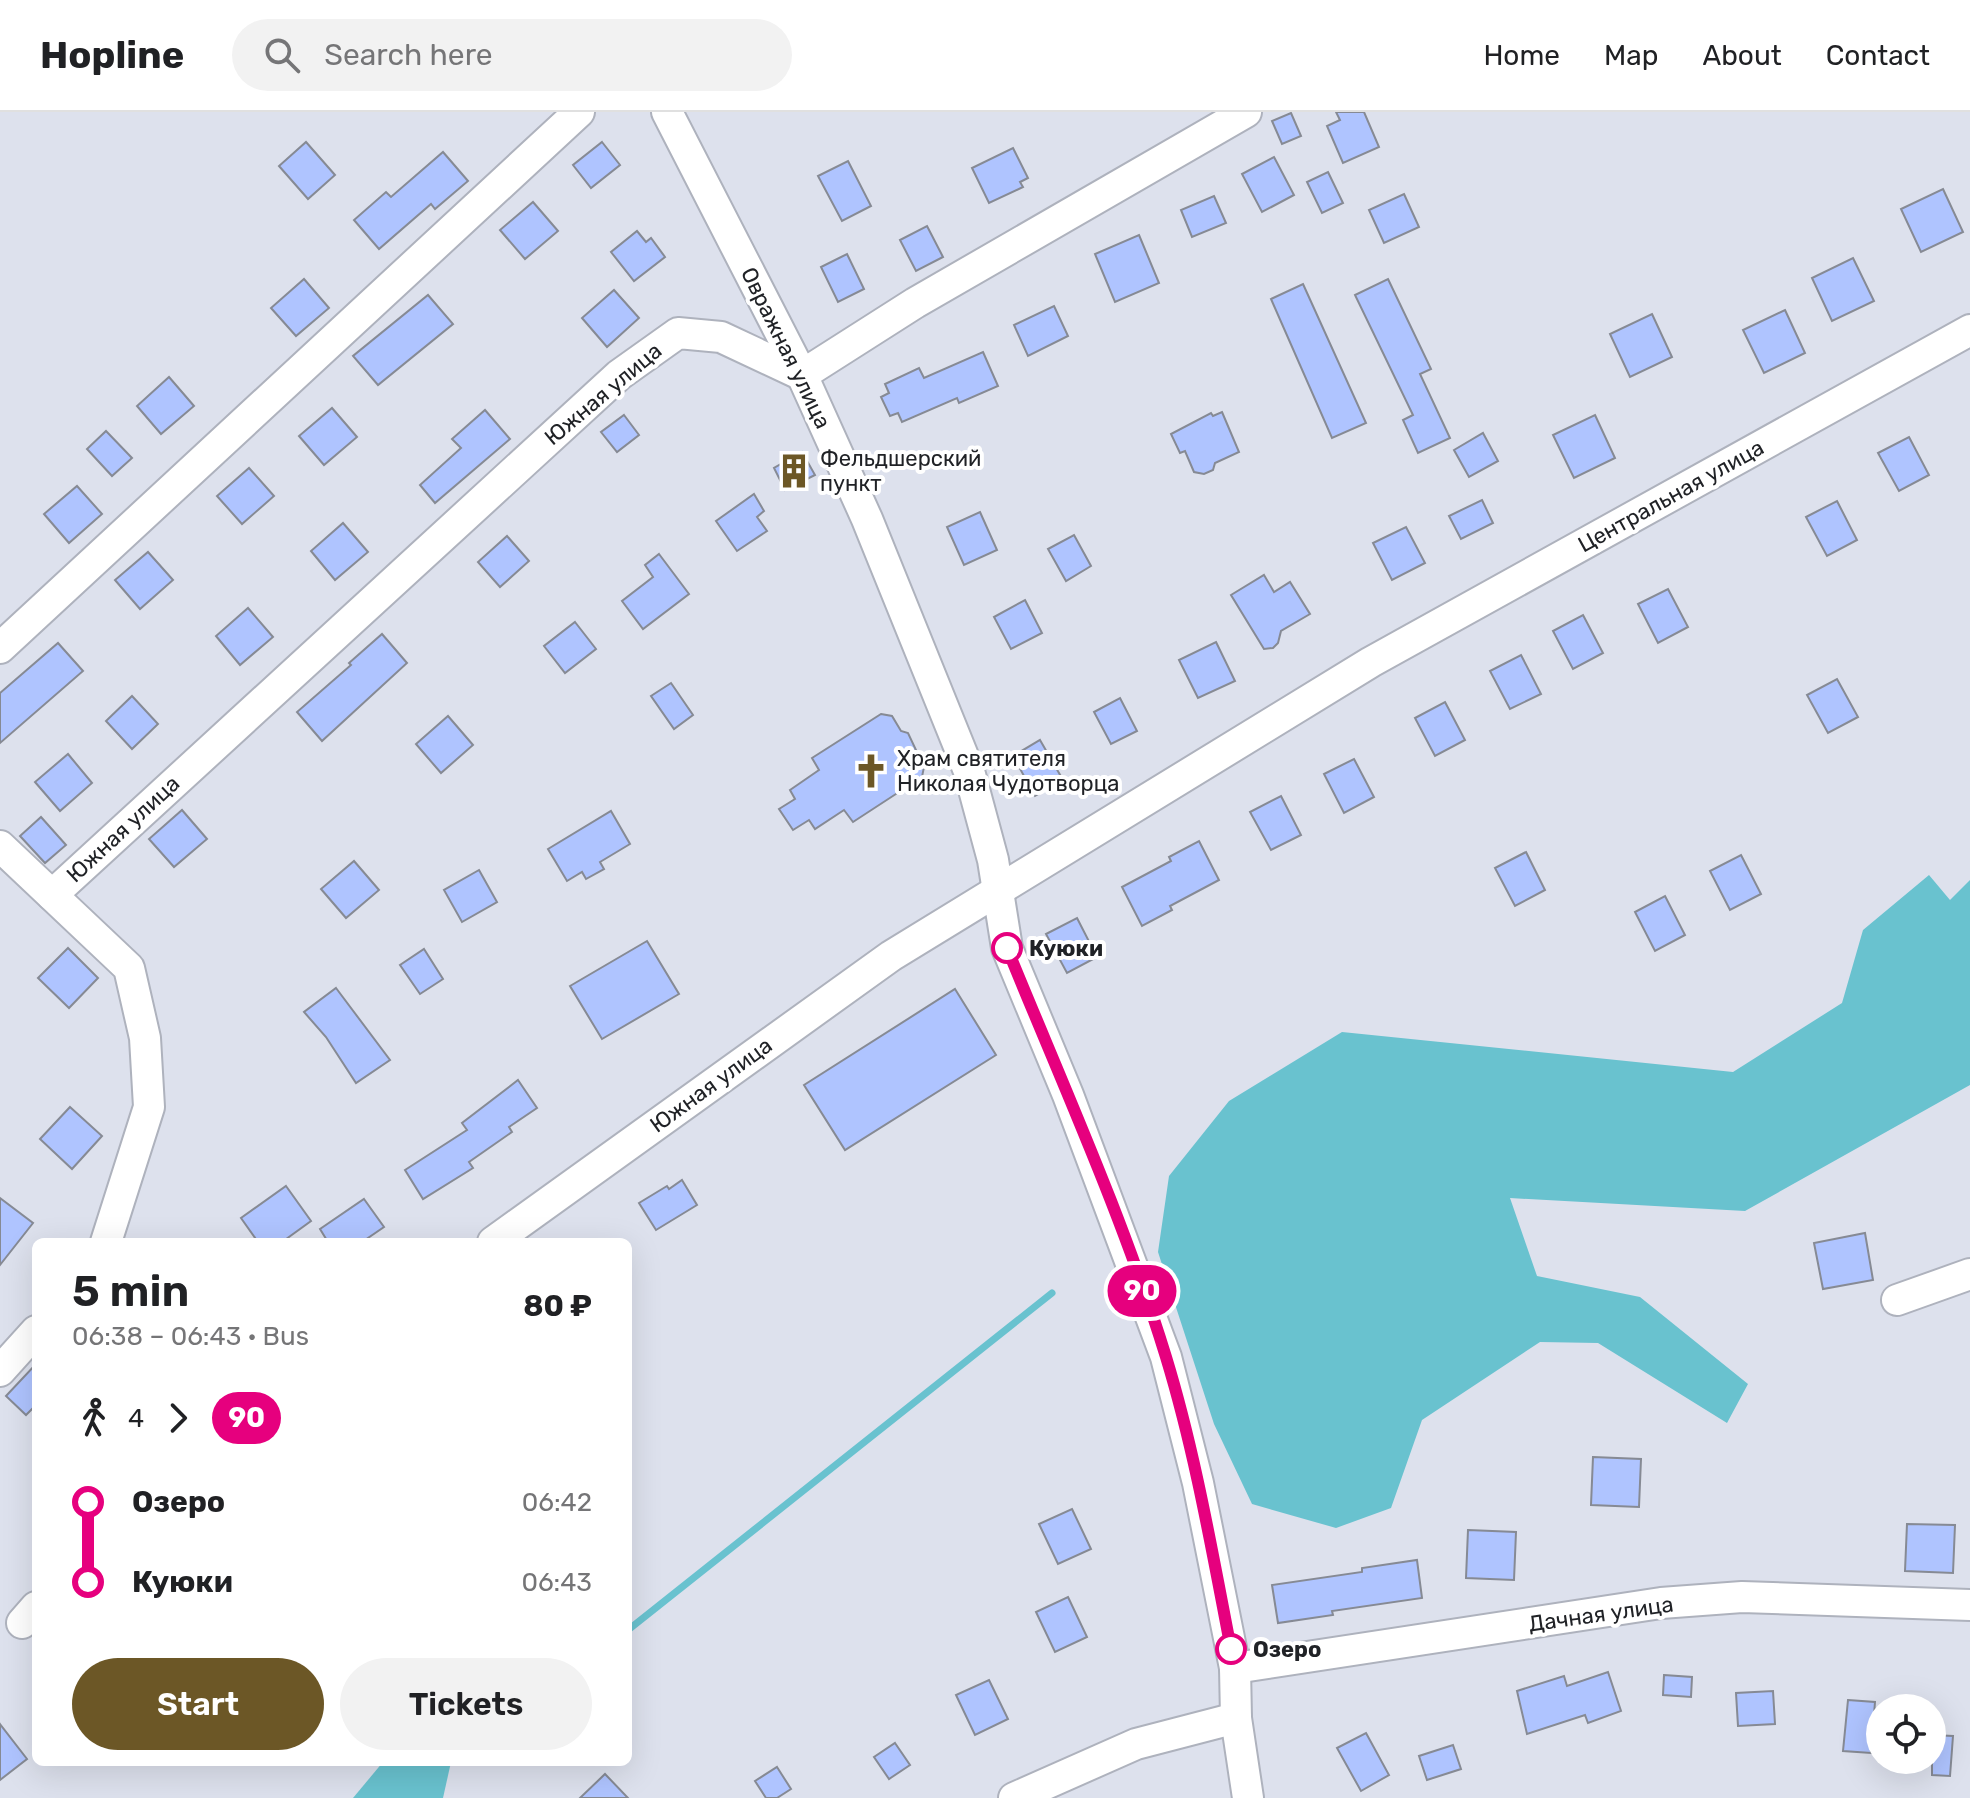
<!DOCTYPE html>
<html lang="en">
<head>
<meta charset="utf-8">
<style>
  :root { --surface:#fff; --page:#f2f2f2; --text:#202124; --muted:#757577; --line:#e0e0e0; --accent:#6c5726 }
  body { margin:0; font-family:Rubik,sans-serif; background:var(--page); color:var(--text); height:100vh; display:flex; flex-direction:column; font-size:30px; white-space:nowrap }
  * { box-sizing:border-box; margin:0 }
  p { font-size:26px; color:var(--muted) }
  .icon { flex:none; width:44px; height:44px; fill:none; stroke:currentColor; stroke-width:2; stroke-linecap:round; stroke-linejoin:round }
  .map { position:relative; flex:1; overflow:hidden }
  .details { position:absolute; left:32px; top:1126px; width:600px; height:528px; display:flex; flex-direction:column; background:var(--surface); border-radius:12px; box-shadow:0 8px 32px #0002 }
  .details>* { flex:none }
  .badge { padding:0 16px; border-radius:26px; font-size:28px; line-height:52px }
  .controls { position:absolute; left:1866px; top:1582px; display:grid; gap:16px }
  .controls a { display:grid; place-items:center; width:80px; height:80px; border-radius:50%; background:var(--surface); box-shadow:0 8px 32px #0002; font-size:40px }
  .map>.badge { position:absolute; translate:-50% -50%; box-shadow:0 0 0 4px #fff }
  .legs { display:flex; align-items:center; gap:12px; height:88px; padding:0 40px; font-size:26px }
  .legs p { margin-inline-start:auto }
  .overview { display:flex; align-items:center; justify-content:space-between; height:136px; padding:0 40px }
  h1 { font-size:44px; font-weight:600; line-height:60px }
  .primary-button { display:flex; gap:16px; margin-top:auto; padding:16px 40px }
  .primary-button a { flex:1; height:92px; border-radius:48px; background:var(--accent); color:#fff; font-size:32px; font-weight:600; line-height:92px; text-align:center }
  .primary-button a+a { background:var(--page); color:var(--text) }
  ul { padding:0 40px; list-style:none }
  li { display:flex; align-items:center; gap:28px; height:80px; font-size:30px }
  li i { display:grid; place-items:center; width:12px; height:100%; margin:0 10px; background:currentColor }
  li i::after { content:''; width:20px; height:20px; margin:-10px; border:6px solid; border-radius:50%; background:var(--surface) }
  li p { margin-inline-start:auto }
  li:first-child i { background:linear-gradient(#0000 50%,currentColor 0) }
  li:last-child i { background:linear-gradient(currentColor 50%,#0000 0) }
  header { display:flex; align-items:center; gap:48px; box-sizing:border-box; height:112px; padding:0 40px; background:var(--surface); border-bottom:2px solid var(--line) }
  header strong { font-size:38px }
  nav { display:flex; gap:44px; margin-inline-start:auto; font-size:28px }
  .search { width:560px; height:72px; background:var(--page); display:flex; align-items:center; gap:20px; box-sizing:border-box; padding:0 28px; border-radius:44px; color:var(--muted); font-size:30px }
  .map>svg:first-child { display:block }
  .water { fill:#69c2cf }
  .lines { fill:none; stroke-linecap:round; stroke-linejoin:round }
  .stream { stroke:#69c2cf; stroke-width:7 }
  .building { fill:#afc4ff; stroke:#868a94; stroke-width:2 }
  .minor-casing { stroke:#aeb2bd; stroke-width:34 }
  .minor { stroke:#fff; stroke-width:30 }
  .line-1-casing { stroke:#fff; stroke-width:18 }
  .line-1 { stroke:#e6007e; stroke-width:12 }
  .stop-1-dot { fill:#fff; stroke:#e6007e; stroke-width:4 }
  .labels { text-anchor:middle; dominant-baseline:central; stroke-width:8; stroke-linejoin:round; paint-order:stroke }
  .street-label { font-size:22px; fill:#202226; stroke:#fff }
  .poi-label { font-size:22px; fill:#202226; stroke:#fff; text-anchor:start }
  .stop-label { font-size:22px; font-weight:bold; fill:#202226; stroke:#fff; text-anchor:start }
</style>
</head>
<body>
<header>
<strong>Hopline</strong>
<div class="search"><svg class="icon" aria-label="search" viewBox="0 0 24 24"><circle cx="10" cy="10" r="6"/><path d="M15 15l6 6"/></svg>Search here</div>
<nav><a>Home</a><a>Map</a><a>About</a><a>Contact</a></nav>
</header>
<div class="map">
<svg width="1970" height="1686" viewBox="0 0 1970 1686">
  <rect width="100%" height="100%" fill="#dde1ed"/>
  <g class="water">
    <path d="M 1929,763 L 1950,788 L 1970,768 L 1970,973 L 1745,1099 L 1510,1086 L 1537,1164 L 1640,1185 L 1748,1272 L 1727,1311 L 1598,1231 L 1540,1230 L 1422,1308 L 1391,1396 L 1336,1416 L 1252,1392 L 1214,1312 L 1158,1140 L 1169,1064 L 1229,989 L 1342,920 L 1733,960 L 1842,891 L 1863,818 Z"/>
    <path d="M 383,1650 L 451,1650 L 443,1686 L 353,1686 Z"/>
  </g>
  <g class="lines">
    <path class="stream" d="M 628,1518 L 1052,1181"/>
  </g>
  <g class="building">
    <path d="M 1336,0 L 1364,0 L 1379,35 L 1343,51 L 1327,14 L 1340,8 Z"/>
    <path d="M 1291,1 L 1301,24 L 1282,32 L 1272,9 Z"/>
    <path d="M 306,30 L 335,63 L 308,87 L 279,54 Z"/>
    <path d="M 602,30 L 620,53 L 591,76 L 573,53 Z"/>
    <path d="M 1013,36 L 1028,66 L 1020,70 L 1023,75 L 989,91 L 972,56 Z"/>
    <path d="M 443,40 L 468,69 L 435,97 L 431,92 L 379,137 L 354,108 L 386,80 L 391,85 Z"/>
    <path d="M 1274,45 L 1294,83 L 1262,100 L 1242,62 Z"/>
    <path d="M 848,49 L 871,94 L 842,109 L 818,64 Z"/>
    <path d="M 1328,60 L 1343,91 L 1322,101 L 1307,70 Z"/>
    <path d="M 1943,77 L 1963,120 L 1921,140 L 1901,97 Z"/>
    <path d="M 1404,82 L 1419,115 L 1384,131 L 1369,98 Z"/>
    <path d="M 1214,84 L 1226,111 L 1192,125 L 1181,98 Z"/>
    <path d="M 533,90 L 558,119 L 525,147 L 500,118 Z"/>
    <path d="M 927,114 L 943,145 L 916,159 L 900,128 Z"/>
    <path d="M 637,119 L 646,130 L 651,126 L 665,145 L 634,169 L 611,140 Z"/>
    <path d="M 1139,123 L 1159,171 L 1115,190 L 1095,142 Z"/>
    <path d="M 847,142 L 864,177 L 838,190 L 821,155 Z"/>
    <path d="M 1853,146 L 1874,189 L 1832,209 L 1812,166 Z"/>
    <path d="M 304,167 L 329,196 L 296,224 L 271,196 Z"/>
    <path d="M 1388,167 L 1431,257 L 1420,262 L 1450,326 L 1418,341 L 1403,308 L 1413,303 L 1355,183 Z"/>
    <path d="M 1303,172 L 1366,311 L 1332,326 L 1271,187 Z"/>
    <path d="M 614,178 L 639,206 L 607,235 L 582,206 Z"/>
    <path d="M 428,183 L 453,212 L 378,273 L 353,244 Z"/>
    <path d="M 1054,194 L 1068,224 L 1028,244 L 1014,213 Z"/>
    <path d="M 1785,198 L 1805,241 L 1764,261 L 1743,218 Z"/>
    <path d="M 1652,202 L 1672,245 L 1630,265 L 1610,222 Z"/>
    <path d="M 983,240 L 998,274 L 959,291 L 957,286 L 902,310 L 898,301 L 890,304 L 881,285 L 889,281 L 885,272 L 919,256 L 924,266 Z"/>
    <path d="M 169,265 L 194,294 L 161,322 L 137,294 Z"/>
    <path d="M 332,296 L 357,325 L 324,353 L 299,324 Z"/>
    <path d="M 485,298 L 510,327 L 435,391 L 420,373 L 461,336 L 452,327 Z"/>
    <path d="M 1222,300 L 1239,340 L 1215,351 L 1213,358 L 1204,362 L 1194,360 L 1185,339 L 1180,341 L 1171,322 L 1211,301 L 1213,304 Z"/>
    <path d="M 624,303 L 639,323 L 617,340 L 601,320 Z"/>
    <path d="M 1595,303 L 1615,346 L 1574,366 L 1553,323 Z"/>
    <path d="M 106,319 L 132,346 L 112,364 L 87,337 Z"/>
    <path d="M 1483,321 L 1498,349 L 1469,365 L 1454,338 Z"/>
    <path d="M 1909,325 L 1929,363 L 1899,379 L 1878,341 Z"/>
    <path d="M 802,340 L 815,363 L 785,378 L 774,356 Z"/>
    <path d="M 249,356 L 274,384 L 242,412 L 217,384 Z"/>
    <path d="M 77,374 L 102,402 L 69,431 L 44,402 Z"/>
    <path d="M 754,382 L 764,399 L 757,405 L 767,419 L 737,439 L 716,409 Z"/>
    <path d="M 1482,388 L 1493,411 L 1461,427 L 1449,404 Z"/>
    <path d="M 1837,389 L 1857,428 L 1827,444 L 1806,405 Z"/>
    <path d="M 980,400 L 997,438 L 964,453 L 947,415 Z"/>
    <path d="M 343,411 L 368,440 L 335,468 L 311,439 Z"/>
    <path d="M 1406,415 L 1425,451 L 1392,468 L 1373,431 Z"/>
    <path d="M 1074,423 L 1091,454 L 1066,469 L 1048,437 Z"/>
    <path d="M 507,424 L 529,449 L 500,475 L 478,450 Z"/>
    <path d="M 148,440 L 173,468 L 140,497 L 115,468 Z"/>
    <path d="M 659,442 L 689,482 L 643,517 L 622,489 L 653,465 L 645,453 Z"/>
    <path d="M 1264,463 L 1274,480 L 1290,470 L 1310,502 L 1281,519 L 1278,531 L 1273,536 L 1264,537 L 1231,483 Z"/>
    <path d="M 1668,477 L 1688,515 L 1658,531 L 1638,492 Z"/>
    <path d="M 1025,488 L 1042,521 L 1011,537 L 994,505 Z"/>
    <path d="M 248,496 L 273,525 L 240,553 L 216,524 Z"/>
    <path d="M 1583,503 L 1603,541 L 1573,557 L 1553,519 Z"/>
    <path d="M 575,510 L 596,537 L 565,561 L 544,534 Z"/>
    <path d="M 382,522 L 407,551 L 322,629 L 297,600 L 351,553 L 349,551 Z"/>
    <path d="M 1216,530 L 1235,569 L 1198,586 L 1179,548 Z"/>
    <path d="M 58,531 L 83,559 L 0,631 L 0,581 Z"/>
    <path d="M 1521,543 L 1541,582 L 1510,597 L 1490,559 Z"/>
    <path d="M 1837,567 L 1858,605 L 1828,621 L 1807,583 Z"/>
    <path d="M 671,571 L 693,603 L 674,617 L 651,584 Z"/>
    <path d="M 132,584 L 158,612 L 132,637 L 106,609 Z"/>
    <path d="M 1120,586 L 1137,619 L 1111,632 L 1094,600 Z"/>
    <path d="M 1445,590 L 1465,628 L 1435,644 L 1415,606 Z"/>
    <path d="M 881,602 L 892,604 L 901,619 L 908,621 L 924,655 L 922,665 L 853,710 L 844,698 L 815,717 L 809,708 L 793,718 L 779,697 L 795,687 L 790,678 L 819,658 L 812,646 Z"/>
    <path d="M 448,604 L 473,633 L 441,661 L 416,632 Z"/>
    <path d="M 1040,628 L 1063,668 L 1035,684 L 1013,644 Z"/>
    <path d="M 68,642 L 92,671 L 60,699 L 35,670 Z"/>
    <path d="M 1354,647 L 1374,685 L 1344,701 L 1324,662 Z"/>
    <path d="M 1281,684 L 1301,723 L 1271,738 L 1250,700 Z"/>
    <path d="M 182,698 L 207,727 L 174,755 L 149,727 Z"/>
    <path d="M 611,699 L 630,732 L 600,750 L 604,757 L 586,767 L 582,760 L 567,769 L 548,737 Z"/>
    <path d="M 41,705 L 66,733 L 45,751 L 20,724 Z"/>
    <path d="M 1199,729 L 1219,768 L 1170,794 L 1172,798 L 1142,814 L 1122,775 L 1171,749 L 1169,745 Z"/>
    <path d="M 1526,740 L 1545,778 L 1515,794 L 1495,756 Z"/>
    <path d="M 1741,743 L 1761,782 L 1730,798 L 1710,759 Z"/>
    <path d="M 354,749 L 379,778 L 346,806 L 321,777 Z"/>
    <path d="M 479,758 L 497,790 L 462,810 L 444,778 Z"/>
    <path d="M 1665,784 L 1685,823 L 1655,839 L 1635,800 Z"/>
    <path d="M 1077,806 L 1097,845 L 1067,861 L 1046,822 Z"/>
    <path d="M 647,829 L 679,882 L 602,927 L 570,874 Z"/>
    <path d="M 68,836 L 98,866 L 69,896 L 38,866 Z"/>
    <path d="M 424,837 L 443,867 L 420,882 L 400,853 Z"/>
    <path d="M 336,876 L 390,948 L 356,971 L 326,925 L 304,900 Z"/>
    <path d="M 955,877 L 996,943 L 845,1038 L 804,973 Z"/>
    <path d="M 518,968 L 537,996 L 509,1015 L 512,1020 L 469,1050 L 473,1056 L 423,1087 L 405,1058 L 467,1018 L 462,1011 Z"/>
    <path d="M 70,995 L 102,1024 L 72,1057 L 40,1027 Z"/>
    <path d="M 682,1068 L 697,1093 L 656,1118 L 639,1091 L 667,1074 L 669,1077 Z"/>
    <path d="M 286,1074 L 311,1109 L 282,1130 L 258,1130 L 241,1106 Z"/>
    <path d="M 0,1086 L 33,1111 L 0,1153 Z"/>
    <path d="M 364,1087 L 384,1115 L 362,1130 L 328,1130 L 320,1117 Z"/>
    <path d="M 1865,1121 L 1873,1168 L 1823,1177 L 1814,1131 Z"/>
    <path d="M 36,1252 L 36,1293 L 26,1303 L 6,1284 Z"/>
    <path d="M 1593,1345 L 1641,1347 L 1639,1395 L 1591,1393 Z"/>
    <path d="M 1072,1397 L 1091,1437 L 1058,1452 L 1039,1412 Z"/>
    <path d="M 1907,1412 L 1955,1413 L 1953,1461 L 1905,1459 Z"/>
    <path d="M 1468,1418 L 1516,1420 L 1514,1468 L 1466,1466 Z"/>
    <path d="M 1417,1448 L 1422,1486 L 1332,1499 L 1333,1503 L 1278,1511 L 1272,1473 L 1362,1460 L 1362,1456 Z"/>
    <path d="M 1068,1485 L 1087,1525 L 1055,1540 L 1036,1500 Z"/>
    <path d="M 1608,1560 L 1621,1599 L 1588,1611 L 1585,1603 L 1527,1622 L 1517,1579 L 1564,1564 L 1567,1574 Z"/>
    <path d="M 1664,1563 L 1692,1565 L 1691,1585 L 1663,1583 Z"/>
    <path d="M 989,1568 L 1008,1607 L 975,1623 L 956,1583 Z"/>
    <path d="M 1773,1579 L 1775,1612 L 1738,1614 L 1736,1581 Z"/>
    <path d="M 1848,1588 L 1875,1590 L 1871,1641 L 1843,1639 Z"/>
    <path d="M 0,1612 L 27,1647 L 0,1668 Z"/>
    <path d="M 1366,1621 L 1389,1663 L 1361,1679 L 1337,1636 Z"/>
    <path d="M 1932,1623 L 1953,1624 L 1950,1664 L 1932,1663 Z"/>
    <path d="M 895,1631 L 910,1653 L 889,1667 L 874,1645 Z"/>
    <path d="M 1453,1633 L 1461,1657 L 1427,1668 L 1419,1644 Z"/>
    <path d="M 777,1655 L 791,1677 L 777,1686 L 766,1686 L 755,1669 Z"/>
    <path d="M 605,1662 L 628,1686 L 580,1686 Z"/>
  </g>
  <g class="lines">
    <g class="minor-casing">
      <g id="minor">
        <path d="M 667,0 L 802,263 L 867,407 L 969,659 L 993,748 L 1007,836 L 1068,983 L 1166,1245 L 1198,1371 L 1235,1556 L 1236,1606 L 1248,1686"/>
        <path d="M 0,536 L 579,0"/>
        <path d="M 0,734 L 129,856 L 145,926 L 149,995 L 106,1130"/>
        <path d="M 52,783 L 619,263 L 678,221 L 721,225 L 802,263 L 915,191 L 1246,0"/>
        <path d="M 493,1130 L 891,844 L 1371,550 L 1970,218"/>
        <path d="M 1897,1188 L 1970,1162"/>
        <path d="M 0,1259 L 36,1219"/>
        <path d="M 22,1511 L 36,1495"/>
        <path d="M 1235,1556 L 1661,1491 L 1742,1485 L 1970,1493"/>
        <path d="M 1014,1686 L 1136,1632 L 1236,1606"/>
      </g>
    </g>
    <use href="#minor" class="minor"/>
  </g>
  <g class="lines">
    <g class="line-1-casing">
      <path id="line-1" d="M 1007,836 C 1062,971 1123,1105 1166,1245 C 1195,1340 1212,1439 1231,1537"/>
    </g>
    <use href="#line-1" class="line-1"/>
  </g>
  <defs>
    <g id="building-bare" transform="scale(2.76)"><path d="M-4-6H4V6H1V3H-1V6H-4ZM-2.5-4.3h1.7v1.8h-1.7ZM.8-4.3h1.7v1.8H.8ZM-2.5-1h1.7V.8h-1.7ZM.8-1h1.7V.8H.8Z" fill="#6c5726" stroke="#fff" stroke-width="2.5" paint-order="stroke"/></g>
    <g id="church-bare" transform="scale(2.76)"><path d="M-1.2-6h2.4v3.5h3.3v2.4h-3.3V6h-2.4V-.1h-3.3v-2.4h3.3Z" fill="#6c5726" stroke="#fff" stroke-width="2.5" paint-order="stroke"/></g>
  </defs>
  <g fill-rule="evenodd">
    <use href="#building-bare" x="794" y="359"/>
    <use href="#church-bare" x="871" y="659"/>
  </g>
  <g class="stop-1-dot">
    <circle cx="1007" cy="836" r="14"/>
    <circle cx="1231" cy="1537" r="14"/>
  </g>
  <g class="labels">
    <g class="street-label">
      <text transform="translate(786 236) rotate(64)">Овражная улица</text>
      <text transform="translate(603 282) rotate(-40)">Южная улица</text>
      <text transform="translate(1671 384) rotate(-29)">Центральная улица</text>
      <text transform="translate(123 717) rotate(-43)">Южная улица</text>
      <text transform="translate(711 973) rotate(-36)">Южная улица</text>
      <text transform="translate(1601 1502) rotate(-8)">Дачная улица</text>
    </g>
    <g class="poi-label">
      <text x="820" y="346">Фельдшерский<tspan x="820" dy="25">пункт</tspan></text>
      <text x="897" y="646">Храм святителя<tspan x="897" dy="25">Николая Чудотворца</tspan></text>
    </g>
    <g class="stop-label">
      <text x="1029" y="836">Куюки</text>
      <text x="1253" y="1537">Озеро</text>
    </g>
  </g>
</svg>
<div class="controls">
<a><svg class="icon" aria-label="locate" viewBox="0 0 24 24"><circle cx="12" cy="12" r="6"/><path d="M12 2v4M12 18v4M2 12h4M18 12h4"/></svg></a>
</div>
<b class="badge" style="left:1142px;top:1179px;background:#e6007e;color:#fff">90</b>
<section class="details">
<div class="overview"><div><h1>5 min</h1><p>06:38 – 06:43 · Bus</p></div><b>80 ₽</b></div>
<div class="legs"><svg class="icon" aria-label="walk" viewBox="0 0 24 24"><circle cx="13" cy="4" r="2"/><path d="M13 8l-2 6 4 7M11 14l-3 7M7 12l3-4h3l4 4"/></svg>4<svg class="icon" aria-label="forward" viewBox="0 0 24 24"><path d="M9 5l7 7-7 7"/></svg><b class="badge" style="background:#e6007e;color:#fff">90</b></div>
<ul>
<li><i style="color:#e6007e"></i><b>Озеро</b><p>06:42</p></li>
<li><i style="color:#e6007e"></i><b>Куюки</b><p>06:43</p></li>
</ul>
<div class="primary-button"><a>Start</a><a>Tickets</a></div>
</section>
</div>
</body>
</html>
